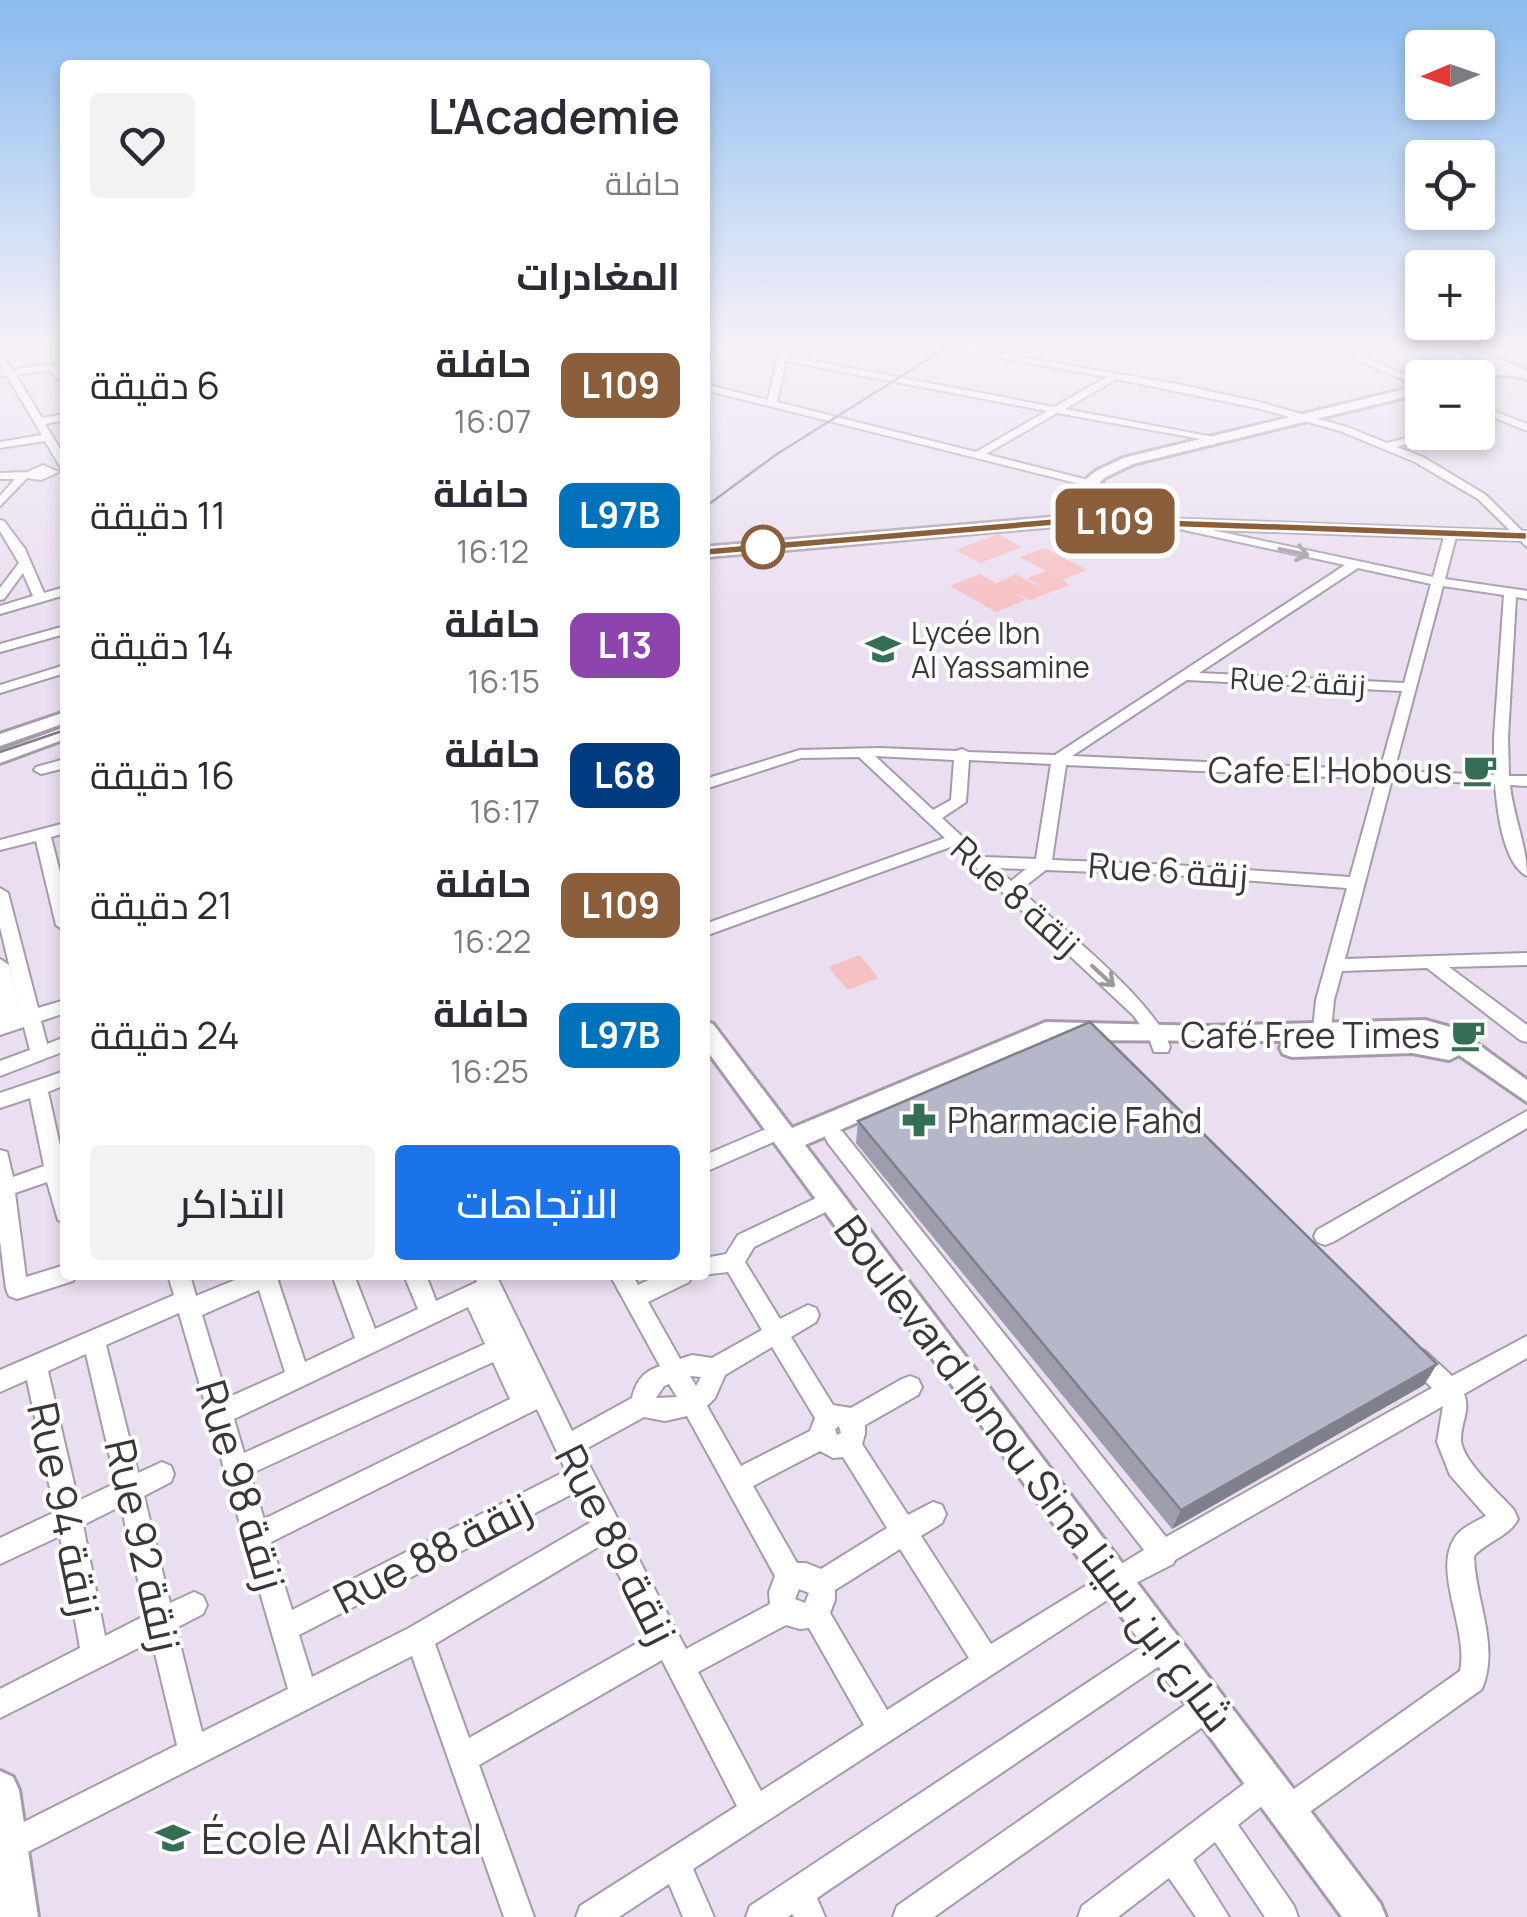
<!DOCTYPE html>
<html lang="ar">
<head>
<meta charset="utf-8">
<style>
  :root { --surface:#fff; --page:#f2f2f3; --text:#2b2b33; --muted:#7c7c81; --accent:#1a73e8 }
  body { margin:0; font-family:Manrope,Cairo,sans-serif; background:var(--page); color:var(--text); direction:rtl; height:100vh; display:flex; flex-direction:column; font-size:38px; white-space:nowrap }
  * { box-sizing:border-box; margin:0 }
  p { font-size:32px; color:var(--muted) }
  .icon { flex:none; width:55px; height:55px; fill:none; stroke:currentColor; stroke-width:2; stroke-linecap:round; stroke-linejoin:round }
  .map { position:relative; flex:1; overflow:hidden; direction:ltr }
  .panel { position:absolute; left:60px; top:60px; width:650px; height:1220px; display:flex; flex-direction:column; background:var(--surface); border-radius:10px; box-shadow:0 5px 15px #0003; direction:rtl }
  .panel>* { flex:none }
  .badge { padding:0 20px; border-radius:15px; font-size:35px; line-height:65px }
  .needle { width:65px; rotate:268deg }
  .controls { position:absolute; left:1405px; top:30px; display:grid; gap:20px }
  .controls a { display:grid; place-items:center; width:90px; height:90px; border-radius:10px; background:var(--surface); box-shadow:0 5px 15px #0003; font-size:50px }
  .map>.badge { position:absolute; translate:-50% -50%; box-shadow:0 0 0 5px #fff }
  h2 { padding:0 30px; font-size:38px; line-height:90px }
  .round { display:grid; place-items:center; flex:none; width:105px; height:105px; border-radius:10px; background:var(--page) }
  .headline { display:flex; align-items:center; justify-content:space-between; height:170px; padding:0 30px }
  h1 { font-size:48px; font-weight:600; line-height:75px }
  .cta { display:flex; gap:20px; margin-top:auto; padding:20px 30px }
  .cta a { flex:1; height:115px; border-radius:10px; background:var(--accent); color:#fff; font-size:40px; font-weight:600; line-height:115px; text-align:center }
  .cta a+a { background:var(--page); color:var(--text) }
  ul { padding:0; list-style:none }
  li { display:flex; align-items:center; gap:30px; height:130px; padding:0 30px }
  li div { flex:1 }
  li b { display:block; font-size:38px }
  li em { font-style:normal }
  li .badge { min-width:110px; font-weight:700; text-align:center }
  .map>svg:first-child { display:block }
  .green { fill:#f7c0c3 }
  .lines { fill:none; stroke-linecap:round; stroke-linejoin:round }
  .street-casing { stroke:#a69bab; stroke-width:4 }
  .secondary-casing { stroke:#a69bab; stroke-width:6 }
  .street { fill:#fff; fill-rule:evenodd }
  .secondary { fill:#fff; fill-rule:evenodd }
  .tram { stroke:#847d88; stroke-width:2.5 }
  .wall { fill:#9d9dae }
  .shaded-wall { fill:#80808d }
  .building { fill:#b7b7ca; stroke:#80808d; stroke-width:2.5 }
  .oneway { stroke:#9c9a9e }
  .line { fill:#8b5e3c; stroke:#fff; stroke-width:2.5 }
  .stop-dot { fill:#fff; stroke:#8b5e3c; stroke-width:5 }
  .labels { text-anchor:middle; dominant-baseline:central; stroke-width:8; stroke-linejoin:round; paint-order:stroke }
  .far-poi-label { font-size:30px; fill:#3a363c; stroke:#fff; text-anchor:start }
  .far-street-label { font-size:30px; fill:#3a363c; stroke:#fff }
  .poi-label { font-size:35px; fill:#3a363c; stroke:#fff; text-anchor:end }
  .street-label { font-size:35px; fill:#3a363c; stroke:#fff }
  .near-street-label { font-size:42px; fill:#3a363c; stroke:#fff }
  .near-poi-label { font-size:42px; fill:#3a363c; stroke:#fff; text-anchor:start }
</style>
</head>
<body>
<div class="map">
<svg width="1527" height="1917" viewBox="0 0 1527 1917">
  <rect width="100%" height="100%" fill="#eadff0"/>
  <g class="green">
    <path d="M 998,534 L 1022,547 L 980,563 L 955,550 Z"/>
    <path d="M 1045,548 L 1087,570 L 1062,580 L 1070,585 L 1030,600 L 1017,594 L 1026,600 L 996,612 L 950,586 L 980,574 L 996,583 L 1016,574 L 1047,591 L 1027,578 L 1046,571 L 1020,557 Z"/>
    <path d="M 860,955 L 878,978 L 848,990 L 828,967 Z"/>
  </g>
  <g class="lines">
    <g class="street-casing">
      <g id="street">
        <path d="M 780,347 L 788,347 L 787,356 L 1054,407 L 1107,377 L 941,347 L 961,347 L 1172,383 L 1259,402 L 1347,427 L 1387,443 L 1430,432 L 1449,432 L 1397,447 L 1423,457 L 1486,495 L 1527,536 L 1527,547 L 1478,499 L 1415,462 L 1340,431 L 1257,408 L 1116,379 L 1065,409 L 1208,436 L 1213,439 L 1212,441 L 1057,413 L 986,454 L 1104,484 L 1105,486 L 1100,489 L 705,390 L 705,384 L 768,400 ZM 786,361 L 1047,411 L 976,452 L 777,402 Z"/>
        <path d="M 1328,347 L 1340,347 L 1422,382 L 1422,388 Z"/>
        <path d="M 0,353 L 13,370 L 52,364 L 65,377 L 65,386 L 50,370 L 16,375 L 42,418 L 65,414 L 65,420 L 45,424 L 65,457 L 65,469 L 61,468 L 45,441 L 0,448 L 0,442 L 42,435 L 7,376 L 0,375 L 4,371 L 0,364 Z"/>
        <path d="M 1478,405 L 1527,424 L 1527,431 L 1478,411 Z"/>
        <path d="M 43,465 L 59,472 L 41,480 L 27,478 L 0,506 L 0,496 L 15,479 L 0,479 L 0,473 L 27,472 Z"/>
        <path d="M 0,520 L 4,521 L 25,549 L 44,593 L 65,587 L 65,595 L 0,614 L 0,606 L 33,596 L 23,573 L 4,599 L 0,600 L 0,588 L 19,563 L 0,531 Z"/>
        <path d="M 1165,520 L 1433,577 L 1445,533 L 1451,530 L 1457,533 L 1445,579 L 1527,591 L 1527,599 L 1516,597 L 1508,737 L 1509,776 L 1527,776 L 1527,786 L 1510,785 C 1513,816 1527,845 1527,876 C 1503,864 1497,809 1495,784 L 1392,779 L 1345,959 L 1527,953 L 1527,965 L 1449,967 L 1527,1025 L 1527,1042 L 1520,1040 L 1427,968 L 1342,971 L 1334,1000 L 1331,1030 L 1339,1045 L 1337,1050 L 1323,1050 L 1313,1030 L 1316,1000 L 1347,888 L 1175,875 L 1046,870 L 1020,890 C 1058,925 1157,1003 1170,1047 L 1168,1052 L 1154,1052 L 1148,1035 L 1133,1015 L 953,846 L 705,936 L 705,924 L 945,838 L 859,757 L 801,758 L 705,789 L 705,779 L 800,750 L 879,748 L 956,751 L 962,749 L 968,752 L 1055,755 L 1345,565 L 1161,525 L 1159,523 ZM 1358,568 L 1431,584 L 1404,683 L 1199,673 ZM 1443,586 L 1504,595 L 1494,737 L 1494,775 L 1394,771 ZM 1187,680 L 1402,691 L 1380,770 L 1072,756 ZM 875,756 L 954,760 L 951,800 L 933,810 ZM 969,760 L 1051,764 L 1036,859 L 984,857 L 942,818 L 966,802 ZM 1066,765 L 1377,779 L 1350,877 L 1175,865 L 1052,860 ZM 996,868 L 1026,869 L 1011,881 Z"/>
        <path d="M 65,626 L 65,634 L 0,652 L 0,644 Z"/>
        <path d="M 65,665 L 65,673 L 0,693 L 0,685 Z"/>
        <path d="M 65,759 L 65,768 L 41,774 L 34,770 L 36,767 Z"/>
        <path d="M 65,823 L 65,833 L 51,837 L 65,892 L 65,931 L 56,925 L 36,841 L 0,850 L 0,840 Z"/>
        <path d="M 0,888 L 8,893 L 38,1008 L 65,1000 L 65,1013 L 41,1021 L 47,1044 L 65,1037 L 65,1051 L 0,1076 L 0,1061 L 30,1050 L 24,1027 L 0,1035 L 0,959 L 9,965 L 21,1014 L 0,927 Z"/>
        <path d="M 65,1071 L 65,1085 L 48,1092 L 65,1168 L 65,1223 L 58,1220 L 47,1182 L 15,1193 L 26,1277 L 65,1265 L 65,1275 L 75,1275 L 73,1281 L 17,1299 L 9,1296 L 6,1289 L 0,1241 L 0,1150 L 7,1152 L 13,1177 L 44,1166 L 30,1098 L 0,1108 L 0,1093 Z"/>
        <path d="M 1527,1111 L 1527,1128 L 1333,1242 L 1325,1245 L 1317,1242 L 1314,1236 L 1317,1230 Z"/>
        <path d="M 780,1123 L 787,1126 L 790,1131 L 787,1136 L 705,1172 L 705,1155 Z"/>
        <path d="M 835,1129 L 842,1131 L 1166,1537 L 1432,1388 L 1409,1365 L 1405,1358 L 1409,1351 L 1417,1348 L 1425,1351 L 1452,1376 L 1527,1336 L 1527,1358 L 1464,1394 C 1471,1410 1460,1424 1461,1441 C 1463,1462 1500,1494 1514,1510 L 1518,1519 C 1510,1536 1486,1542 1474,1556 C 1475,1600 1500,1645 1482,1689 L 1297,1821 L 1287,1826 L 1277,1821 L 1272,1811 L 1277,1801 L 1460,1671 C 1469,1630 1433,1573 1454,1539 C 1460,1528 1475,1522 1486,1516 L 1450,1475 L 1437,1442 L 1443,1406 L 1175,1560 L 1173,1564 L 1124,1589 L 693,1869 L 714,1917 L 683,1917 L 669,1884 L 619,1917 L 576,1917 L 580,1906 L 737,1806 L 662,1660 L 479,1765 L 534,1917 L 504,1917 L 412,1656 L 20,1856 L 9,1860 L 0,1856 L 0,1834 L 177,1745 L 152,1641 L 0,1718 L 0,1689 L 80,1648 L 60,1536 L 0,1564 L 0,1538 L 55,1512 L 27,1380 L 0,1392 L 0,1370 L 174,1295 L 168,1275 L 190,1275 L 196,1296 L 247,1275 L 281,1275 L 278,1281 L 305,1362 L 355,1338 L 332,1275 L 354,1275 L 375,1329 L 418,1309 L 404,1275 L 426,1275 L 436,1301 L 477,1282 L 474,1275 L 496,1275 L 572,1431 L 632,1398 C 636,1381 643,1372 660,1366 L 610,1275 L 633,1275 L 638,1285 L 659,1275 L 692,1275 L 689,1282 L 648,1302 L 680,1359 L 692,1355 L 712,1358 L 762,1330 L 728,1272 L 701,1275 L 705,1275 L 705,1258 L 726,1254 L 738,1235 L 831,1191 L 838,1194 L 841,1200 L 838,1206 L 754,1247 L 745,1262 L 780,1319 L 808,1305 L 816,1308 L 819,1315 L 816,1322 L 791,1337 L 833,1405 L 851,1408 L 902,1379 L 910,1376 L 918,1379 L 922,1387 L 918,1395 L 865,1425 L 865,1434 L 862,1444 L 908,1515 L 933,1502 L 942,1505 L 946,1514 L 942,1523 L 921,1536 L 991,1644 L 1144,1550 L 828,1143 L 825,1137 L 828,1131 ZM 259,1290 L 285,1372 L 227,1398 L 202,1315 ZM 468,1307 L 485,1344 L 244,1453 L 234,1419 ZM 179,1313 L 288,1689 L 202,1732 L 176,1628 L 203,1614 L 207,1605 L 203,1596 L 194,1592 L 170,1603 L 144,1496 L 171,1482 L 174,1474 L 171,1466 L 162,1462 L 138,1473 L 106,1345 ZM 772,1347 L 815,1418 L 810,1431 L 741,1466 L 707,1406 L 715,1398 L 725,1375 ZM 86,1354 L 116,1483 L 78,1501 L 48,1371 ZM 493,1362 L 510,1399 L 264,1519 L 250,1474 ZM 690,1376 L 701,1377 L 696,1386 ZM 669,1384 L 677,1397 L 656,1398 L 664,1386 ZM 537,1409 L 566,1471 L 292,1610 L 271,1542 ZM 687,1416 L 775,1576 L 769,1592 L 770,1604 L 686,1649 L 582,1451 L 644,1417 L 665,1421 ZM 839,1426 L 841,1433 L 837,1435 L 835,1429 ZM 820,1451 L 833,1458 L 843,1457 L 887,1528 L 821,1569 L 806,1563 L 797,1563 L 753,1486 ZM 576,1492 L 591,1522 L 409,1628 L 312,1677 L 299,1635 ZM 121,1506 L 146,1615 L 105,1636 L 83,1525 ZM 603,1544 L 650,1636 L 469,1738 L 435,1644 ZM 900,1549 L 969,1658 L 887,1710 L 830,1613 L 835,1600 L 835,1590 ZM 799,1589 L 809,1593 L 805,1603 L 795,1599 ZM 786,1625 L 800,1629 L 809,1628 L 864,1725 L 761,1791 L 698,1672 Z"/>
        <path d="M 1164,1632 L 1174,1636 L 1178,1646 L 1174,1656 L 817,1898 L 825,1917 L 794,1917 L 792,1914 L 788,1917 L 746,1917 L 750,1906 Z"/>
        <path d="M 1208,1692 L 1218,1696 L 1222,1706 L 1218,1716 L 934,1917 L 893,1917 L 897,1906 L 1198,1696 Z"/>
        <path d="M 1267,1769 L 1277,1774 L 1282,1784 L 1277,1794 L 1238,1825 L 1294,1906 L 1298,1917 L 1265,1917 L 1215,1842 L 1193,1860 L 1229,1917 L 1196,1917 L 1169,1878 L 1118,1917 L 1078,1917 L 1082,1906 L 1257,1774 Z"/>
      </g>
    </g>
    <g class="secondary-casing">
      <g id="secondary">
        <path d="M 705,347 L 714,347 L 705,356 Z"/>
        <path d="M 1451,347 C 1478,347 1503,361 1527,371 L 1527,379 C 1502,371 1484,378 1459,378 L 1496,367 Z"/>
        <path d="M 1422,385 L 1422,393 L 1133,464 L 1106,477 L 1073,504 L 1072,516 L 1527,532 L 1527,540 L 1078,524 L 705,557 L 705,547 L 1058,517 L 1061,500 L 1096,471 L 1123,458 Z"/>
        <path d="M 65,712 L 65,723 L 0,746 L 0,734 Z"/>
        <path d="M 65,727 L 65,739 L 0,763 L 0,751 Z"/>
        <path d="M 1425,1020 L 1457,1029 L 1527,1080 L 1527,1102 L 1459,1055 L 1449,1060 L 1412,1053 L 1292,1057 L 1283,1054 L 1280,1048 L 1284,1041 L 1048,1040 L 805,1145 L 1380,1903 L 1386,1917 L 1342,1917 L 705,1048 L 705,1021 L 713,1024 L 792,1128 L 1046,1022 L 1206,1026 Z"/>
        <path d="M 0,1771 L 13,1777 L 19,1790 L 38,1917 L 0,1917 Z"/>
      </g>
    </g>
    <use href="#street" class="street"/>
    <use href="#secondary" class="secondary"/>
    <g class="tram">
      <path d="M 705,507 L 777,454 L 948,347"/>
      <path d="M 0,752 L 65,730"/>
    </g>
  </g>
  <path class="wall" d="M 858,1121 L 1437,1364 L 1424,1385 L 1172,1529 L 856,1143 Z"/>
  <path class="shaded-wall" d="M 1437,1364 L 1424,1385 L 1172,1529 L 1181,1510 Z"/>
  <path class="building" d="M 1090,1022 L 1437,1364 L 1181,1510 L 858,1121 Z"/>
  <defs><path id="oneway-shaft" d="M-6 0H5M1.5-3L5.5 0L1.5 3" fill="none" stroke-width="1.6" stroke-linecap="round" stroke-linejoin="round" transform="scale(2.5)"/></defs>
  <g class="oneway">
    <use href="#oneway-shaft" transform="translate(1294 552) rotate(12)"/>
    <use href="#oneway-shaft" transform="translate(1103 976) rotate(43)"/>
  </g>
  <linearGradient id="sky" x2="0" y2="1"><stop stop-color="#8abbef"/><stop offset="0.56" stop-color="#f6f1f8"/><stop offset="1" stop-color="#f6f1f8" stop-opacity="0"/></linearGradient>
  <rect width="1527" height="615" fill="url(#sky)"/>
  <path class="line" d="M 1078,516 L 1527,532 L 1527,540 L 1078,524 L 705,556 L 698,552 L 705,548 Z"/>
  <defs>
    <g id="school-bare" transform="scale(2.7)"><path d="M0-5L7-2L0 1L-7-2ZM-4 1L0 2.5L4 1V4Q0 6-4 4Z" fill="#356d55" stroke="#fff" stroke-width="2.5" paint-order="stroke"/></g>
    <g id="cafe-bare" transform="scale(2.7)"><path d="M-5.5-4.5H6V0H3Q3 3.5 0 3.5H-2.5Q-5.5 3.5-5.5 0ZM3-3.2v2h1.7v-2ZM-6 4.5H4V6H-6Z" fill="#356d55" stroke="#fff" stroke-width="2.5" paint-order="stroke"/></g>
    <g id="pharmacy-bare" transform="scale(2.7)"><path d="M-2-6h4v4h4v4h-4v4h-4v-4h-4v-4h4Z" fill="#356d55" stroke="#fff" stroke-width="2.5" paint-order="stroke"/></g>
  </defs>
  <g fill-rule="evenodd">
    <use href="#school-bare" x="883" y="649"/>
    <use href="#cafe-bare" x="1480" y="770"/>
    <use href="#cafe-bare" x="1468" y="1035"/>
    <use href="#pharmacy-bare" x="919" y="1120"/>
    <use href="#school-bare" x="173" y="1838"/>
  </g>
  <circle class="stop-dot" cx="763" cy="547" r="20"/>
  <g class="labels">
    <g class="far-poi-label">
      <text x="911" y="632">Lycée Ibn<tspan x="911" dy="34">Al Yassamine</tspan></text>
    </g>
    <g class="far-street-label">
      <text transform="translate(1298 681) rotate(3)">Rue 2 زنقة</text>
    </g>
    <g class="poi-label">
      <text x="1452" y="770">Cafe El Hobous</text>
      <text x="1440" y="1035">Café Free Times</text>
      <text x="947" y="1120" text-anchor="start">Pharmacie Fahd</text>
    </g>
    <g class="street-label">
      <text transform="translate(1168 870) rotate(4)">Rue 6 زنقة</text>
      <text transform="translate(1016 896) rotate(42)">Rue 8 زنقة</text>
    </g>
    <g class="near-street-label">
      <text transform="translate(1035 1473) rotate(53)">Boulevard Ibnou Sina شارع ابن سينا</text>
      <text transform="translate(242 1485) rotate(73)">Rue 98 زنقة</text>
      <text transform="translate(65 1509) rotate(78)">Rue 94 زنقة</text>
      <text transform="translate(617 1544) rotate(63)">Rue 89 زنقة</text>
      <text transform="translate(144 1545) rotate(77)">Rue 92 زنقة</text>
      <text transform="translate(432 1552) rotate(-27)">Rue 88 زنقة</text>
    </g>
    <g class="near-poi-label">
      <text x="201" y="1838">École Al Akhtal</text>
    </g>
  </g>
</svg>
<div class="controls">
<a><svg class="needle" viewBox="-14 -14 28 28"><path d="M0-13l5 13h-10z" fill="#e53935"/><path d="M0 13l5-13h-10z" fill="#7c7c81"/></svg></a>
<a><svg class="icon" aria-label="locate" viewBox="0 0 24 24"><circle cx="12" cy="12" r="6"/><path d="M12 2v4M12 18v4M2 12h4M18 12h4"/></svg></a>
<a>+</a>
<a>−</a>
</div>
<b class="badge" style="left:1115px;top:521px;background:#8b5e3c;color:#fff">L109</b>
<section class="panel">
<div class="headline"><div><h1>L'Academie</h1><p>حافلة</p></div><a class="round"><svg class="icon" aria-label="heart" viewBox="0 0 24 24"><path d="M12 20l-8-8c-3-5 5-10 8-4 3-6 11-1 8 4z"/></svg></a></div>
<h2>المغادرات</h2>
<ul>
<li><span class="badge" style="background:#8b5e3c;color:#fff">L109</span><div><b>حافلة</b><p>16:07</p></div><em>6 دقيقة</em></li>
<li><span class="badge" style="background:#0072bc;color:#fff">L97B</span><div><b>حافلة</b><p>16:12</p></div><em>11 دقيقة</em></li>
<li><span class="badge" style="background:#8e44ad;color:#fff">L13</span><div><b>حافلة</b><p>16:15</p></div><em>14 دقيقة</em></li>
<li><span class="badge" style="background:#003b80;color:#fff">L68</span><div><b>حافلة</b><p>16:17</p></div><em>16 دقيقة</em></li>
<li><span class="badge" style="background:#8b5e3c;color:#fff">L109</span><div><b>حافلة</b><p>16:22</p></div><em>21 دقيقة</em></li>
<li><span class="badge" style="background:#0072bc;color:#fff">L97B</span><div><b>حافلة</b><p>16:25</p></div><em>24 دقيقة</em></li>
</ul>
<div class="cta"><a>الاتجاهات</a><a>التذاكر</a></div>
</section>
</div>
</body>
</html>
